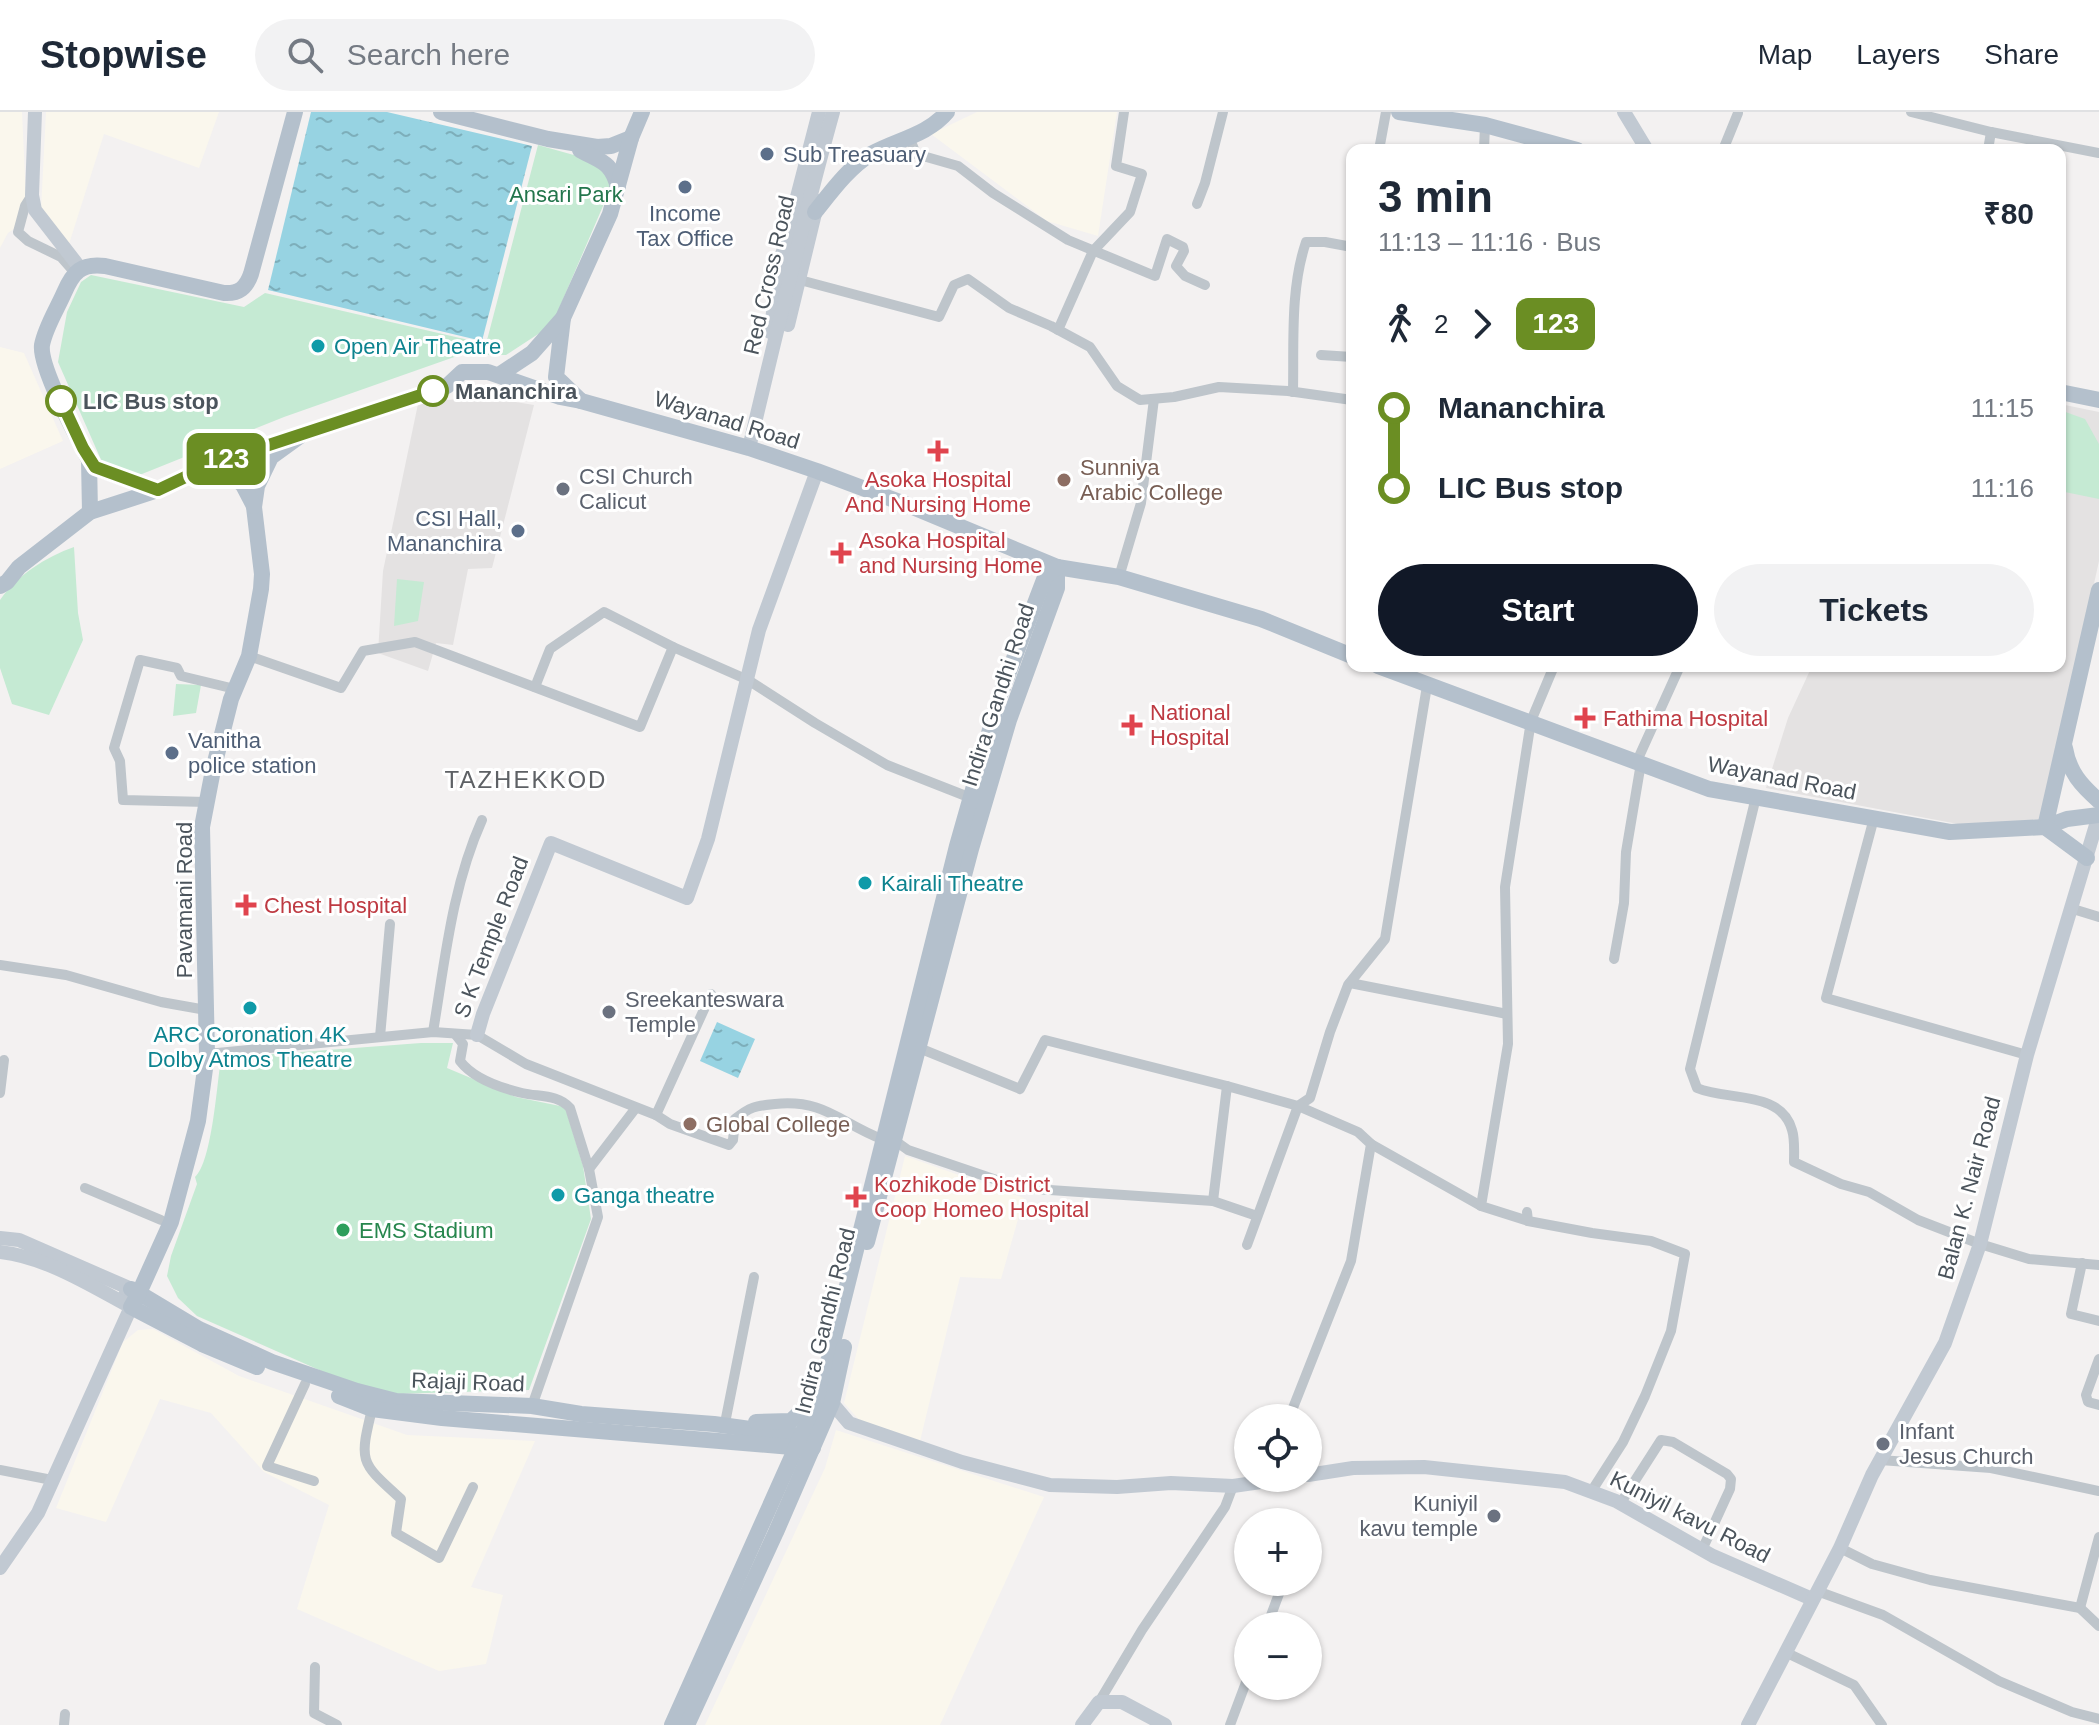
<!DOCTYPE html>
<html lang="en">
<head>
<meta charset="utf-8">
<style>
  :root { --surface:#fff; --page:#f2f2f3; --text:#1f2937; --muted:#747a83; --line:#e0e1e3; --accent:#111827 }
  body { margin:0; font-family:Helvetica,sans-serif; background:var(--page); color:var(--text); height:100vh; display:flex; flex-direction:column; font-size:30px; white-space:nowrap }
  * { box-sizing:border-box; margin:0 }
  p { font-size:26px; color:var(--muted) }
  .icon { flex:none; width:44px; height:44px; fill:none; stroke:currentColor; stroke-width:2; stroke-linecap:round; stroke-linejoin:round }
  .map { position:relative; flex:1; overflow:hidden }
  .panel { position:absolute; left:1346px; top:32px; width:720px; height:528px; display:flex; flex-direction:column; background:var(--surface); border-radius:16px; box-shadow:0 2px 6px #0004 }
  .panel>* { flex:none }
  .badge { padding:0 16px; border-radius:12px; font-size:28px; line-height:52px }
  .fabs { position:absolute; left:1234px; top:1292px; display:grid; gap:16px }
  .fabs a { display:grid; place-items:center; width:88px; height:88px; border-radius:50%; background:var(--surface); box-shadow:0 2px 6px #0004; font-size:40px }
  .map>.badge { position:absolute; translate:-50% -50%; box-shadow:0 0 0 4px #fff }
  .legs { display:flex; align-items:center; gap:12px; height:88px; padding:0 32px; font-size:26px }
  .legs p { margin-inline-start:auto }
  .head { display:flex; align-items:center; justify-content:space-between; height:136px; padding:0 32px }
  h1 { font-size:44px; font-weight:600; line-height:60px }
  .cta { display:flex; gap:16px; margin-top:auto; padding:16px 32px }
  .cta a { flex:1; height:92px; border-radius:48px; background:var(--accent); color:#fff; font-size:32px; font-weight:600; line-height:92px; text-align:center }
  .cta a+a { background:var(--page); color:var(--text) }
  ul { padding:0 32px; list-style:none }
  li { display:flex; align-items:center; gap:28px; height:80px; font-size:30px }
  li i { display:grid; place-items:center; width:12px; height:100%; margin:0 10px; background:currentColor }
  li i::after { content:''; width:20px; height:20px; margin:-10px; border:6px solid; border-radius:50%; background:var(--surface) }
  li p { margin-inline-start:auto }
  li:first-child i { background:linear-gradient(#0000 50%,currentColor 0) }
  li:last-child i { background:linear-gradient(currentColor 50%,#0000 0) }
  header { display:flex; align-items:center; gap:48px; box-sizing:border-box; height:112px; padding:0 40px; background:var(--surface); border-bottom:2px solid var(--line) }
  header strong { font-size:38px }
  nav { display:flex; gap:44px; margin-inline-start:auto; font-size:28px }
  .search { width:560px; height:72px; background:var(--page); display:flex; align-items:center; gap:20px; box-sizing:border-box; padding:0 28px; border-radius:44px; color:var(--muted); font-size:30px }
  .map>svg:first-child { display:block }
  .commercial { fill:#faf7ed }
  .education { fill:#e4e2e2 }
  .green { fill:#c5ead3 }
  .water { fill:url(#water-ripples) }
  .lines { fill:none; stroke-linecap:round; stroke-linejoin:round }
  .street { stroke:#bec5cb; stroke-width:10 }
  .secondary { stroke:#c1c9d2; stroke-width:14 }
  .primary { stroke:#b4c0cc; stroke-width:16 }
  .line-1-casing { stroke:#fff; stroke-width:18 }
  .line-1 { stroke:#6b8e23; stroke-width:12 }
  .service-dot { fill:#5c6f8a; stroke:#fff; stroke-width:3 }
  .culture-dot { fill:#0f9aa8; stroke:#fff; stroke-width:3 }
  .stop-1-dot { fill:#fff; stroke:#6b8e23; stroke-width:4 }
  .health-dot { fill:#e0444e; stroke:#fff; stroke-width:3 }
  .education-dot { fill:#8d6e63; stroke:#fff; stroke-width:3 }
  .worship-dot { fill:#6b7280; stroke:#fff; stroke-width:3 }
  .leisure-dot { fill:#2e9e5b; stroke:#fff; stroke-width:3 }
  .labels { text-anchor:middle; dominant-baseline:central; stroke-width:6; stroke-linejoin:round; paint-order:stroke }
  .service-label { font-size:22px; fill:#4e5e75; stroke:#fff; text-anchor:start }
  .park-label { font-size:22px; fill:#23754c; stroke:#fff }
  .street-label { font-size:22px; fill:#4b545c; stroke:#fff }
  .culture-label { font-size:22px; fill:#0d838f; stroke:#fff; text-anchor:start }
  .stop-label { font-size:22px; font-weight:bold; fill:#4b545c; stroke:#fff; text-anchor:start }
  .education-label { font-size:22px; fill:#785e54; stroke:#fff; text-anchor:start }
  .worship-label { font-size:22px; fill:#5b616d; stroke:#fff; text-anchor:start }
  .health-label { font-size:22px; fill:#be3a42; stroke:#fff; text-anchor:start }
  .leisure-label { font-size:22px; fill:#27864d; stroke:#fff; text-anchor:start }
  .neighbourhood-label { font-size:24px; letter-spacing:2px; fill:#5e6165; stroke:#fff }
</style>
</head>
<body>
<header>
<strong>Stopwise</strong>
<div class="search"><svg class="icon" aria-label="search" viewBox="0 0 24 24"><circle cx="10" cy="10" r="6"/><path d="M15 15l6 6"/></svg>Search here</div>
<nav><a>Map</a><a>Layers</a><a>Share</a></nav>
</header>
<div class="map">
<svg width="2099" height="1613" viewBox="0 0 2099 1613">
  <defs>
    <pattern id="water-ripples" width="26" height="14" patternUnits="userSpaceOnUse" patternTransform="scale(2)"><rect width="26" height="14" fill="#97d3e2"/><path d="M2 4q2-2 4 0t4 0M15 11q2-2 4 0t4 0" fill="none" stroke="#7daeba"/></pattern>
  </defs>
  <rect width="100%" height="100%" fill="#f3f1f1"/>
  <g class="commercial">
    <path d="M 0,0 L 22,0 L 27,108 L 8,121 L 0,136 Z"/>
    <path d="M 46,0 L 219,0 L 199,56 L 104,22 L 69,132 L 41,98 Z"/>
    <path d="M 977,0 L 1117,0 L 1098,124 L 1047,109 L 931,22 Z"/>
    <path d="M 0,235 L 24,241 L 63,329 L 0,357 Z"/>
    <path d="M 905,1044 L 1024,1086 L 1001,1167 L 960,1165 L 920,1329 L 861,1310 L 844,1291 Z"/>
    <path d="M 153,1217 L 239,1264 L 407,1323 L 535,1329 L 471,1475 L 503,1483 L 486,1552 L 439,1559 L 297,1497 L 329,1393 L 264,1360 L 211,1301 L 160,1287 L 106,1410 L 56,1396 L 123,1230 L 138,1218 Z"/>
    <path d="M 836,1318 L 1044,1385 L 940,1613 L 705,1613 L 825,1356 Z"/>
  </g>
  <g class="education">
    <path d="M 478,284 L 534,293 L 492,456 L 468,457 L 453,533 L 436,531 L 428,559 L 378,541 L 383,459 L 418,292 Z"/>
    <path d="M 2060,292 L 2099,300 L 2099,449 L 2042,708 L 1958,712 L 1766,676 L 1788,606 L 1812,554 L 2060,554 Z"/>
  </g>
  <g class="green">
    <path d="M 538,33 L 588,47 L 602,53 L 612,73 L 552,213 L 506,243 L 460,243 L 284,305 L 137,364 L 102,350 L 58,250 L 67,200 L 81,170 L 91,163 L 244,195 L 265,181 L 486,232 Z"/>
    <path d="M 2060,298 L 2085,307 L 2099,332 L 2099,387 L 2060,379 Z"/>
    <path d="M 74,435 L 78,501 L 83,528 L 49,603 L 12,592 L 0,556 L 0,488 C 17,463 46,445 74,435 Z"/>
    <path d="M 397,467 L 424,470 L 418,509 L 394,514 Z"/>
    <path d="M 176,572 L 201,573 L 196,601 L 173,604 Z"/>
    <path d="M 421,931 L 453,931 L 447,956 L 516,985 L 565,995 L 583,1054 L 591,1107 L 529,1278 L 394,1282 L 360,1276 L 197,1204 L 178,1186 L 167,1164 L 171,1144 L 197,1072 L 195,1065 C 212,1050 217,972 221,946 Z"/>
  </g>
  <g class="water">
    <path d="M 311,0 L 387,0 L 532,34 L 482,229 L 268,178 Z"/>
    <path d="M 717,910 L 755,927 L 738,966 L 700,949 Z"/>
  </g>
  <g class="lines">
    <g class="street">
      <path d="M 1911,0 L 1991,20 L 2099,41"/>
      <path d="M 909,25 L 916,42 L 958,54 L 993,81 L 1068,128 L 1155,164 L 1167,127 L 1183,135 L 1184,139 L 1176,154 L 1185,164 L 1205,173"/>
      <path d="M 1379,38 L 1386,0"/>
      <path d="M 1484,38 L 1485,13"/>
      <path d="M 1723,38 L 1738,1"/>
      <path d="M 1988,38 L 1991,20"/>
      <path d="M 32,83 L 25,94 L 18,120 L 28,129 L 61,145 L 75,161"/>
      <path d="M 1197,92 L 1205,71 L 1223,0"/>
      <path d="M 800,168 L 939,205 L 954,173 L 968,167 L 1009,196 L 1051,214 L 1090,235 L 1117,274 L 1140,288 L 1174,285 L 1219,275 L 1288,279 L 1352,288"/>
      <path d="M 1058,218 L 1093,139 L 1130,100 L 1142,62 L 1116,54 L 1124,0"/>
      <path d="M 1321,243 L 1352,245"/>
      <path d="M 1293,280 C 1294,231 1290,177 1306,130 L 1325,130 L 1352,135"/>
      <path d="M 1119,465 L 1141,391 L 1154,287"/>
      <path d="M 249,544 L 341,576 L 363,539 L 415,530 L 640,615 L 673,535 L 748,568 L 815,611 L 887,653 L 971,686"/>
      <path d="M 535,575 L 550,537 L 604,500 L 673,535"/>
      <path d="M 1637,649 L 1680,554"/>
      <path d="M 1756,685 L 1690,957 L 1697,976 C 1727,989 1781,978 1792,1018 C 1795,1027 1794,1040 1794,1050 L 1841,1072 L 1869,1080 L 1918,1108 L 1980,1132 L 2029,1147 L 2099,1153"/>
      <path d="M 207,690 L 123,688 L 120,649 L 114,636 L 140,548 L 177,556 L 181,564 L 235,577"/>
      <path d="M 1874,706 L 1826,886 L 2027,943"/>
      <path d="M 2073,797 L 2099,805"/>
      <path d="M 1614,847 L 1624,791 L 1626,740 L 1641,651"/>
      <path d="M 0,853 L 66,863 L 161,890 L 206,898"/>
      <path d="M 1350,871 L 1507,902"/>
      <path d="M 433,920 C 445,848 452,775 482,708"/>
      <path d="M 455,922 L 463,932 L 460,949 C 473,966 501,976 522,981 C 539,985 558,982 570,996 L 589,1057 L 598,1105 L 532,1294"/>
      <path d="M 380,925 L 390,812"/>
      <path d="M 919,936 L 1020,977 L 1045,928 L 1227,974"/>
      <path d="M 207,942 L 433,920 L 477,923 L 526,952 L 656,1003 L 711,882"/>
      <path d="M 0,981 L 4,948"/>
      <path d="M 656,1003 L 670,1012 L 729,1033 L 733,1028 L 735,1007 C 751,994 756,994 775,992 C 825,987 840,1011 882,1027"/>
      <path d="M 894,1028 L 908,1038 L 1020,1076 L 1213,1089 L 1227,974 L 1298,994 L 1310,986 L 1330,920 L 1348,873 L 1385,827 L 1427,574"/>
      <path d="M 1371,1032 L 1481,1094"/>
      <path d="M 589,1057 L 635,997"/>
      <path d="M 85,1076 L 161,1108"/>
      <path d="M 1213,1089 L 1257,1104"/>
      <path d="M 1527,1100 L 1528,1109 L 1592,1121 L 1651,1129 L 1685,1142 L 1671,1219 L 1645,1284 L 1623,1330 L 1591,1380"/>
      <path d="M 1528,1109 L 1481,1094 L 1508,932 L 1505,775 L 1531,609 L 1554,554"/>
      <path d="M 1247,1133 L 1298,994 L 1358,1020 L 1371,1032 L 1351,1149 L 1289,1306"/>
      <path d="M 2082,1151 L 2071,1202 L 2099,1209"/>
      <path d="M 2099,1247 L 2086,1283 L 2088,1290 L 2099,1293"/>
      <path d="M 305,1272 L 267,1354 L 314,1369"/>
      <path d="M 372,1297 C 359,1351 360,1350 401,1387 L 396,1421 L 439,1446 L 473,1375"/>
      <path d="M 725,1311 L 754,1165"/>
      <path d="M 1880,1348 L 1991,1356 L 2099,1379"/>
      <path d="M 0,1358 L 52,1368"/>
      <path d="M 1620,1392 L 1661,1328 L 1673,1330 L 1727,1362 L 1731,1367 L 1730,1377 L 1702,1438"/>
      <path d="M 1840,1436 L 1872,1452 L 1930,1468 L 2080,1496 L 2099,1514"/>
      <path d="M 1817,1479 L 1883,1503 L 1999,1569 L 2072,1600 L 2099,1607"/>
      <path d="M 2080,1496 L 2099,1425"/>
      <path d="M 1267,1514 L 1283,1471"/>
      <path d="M 1785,1540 L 1854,1573 L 1882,1613"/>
      <path d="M 315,1555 L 314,1601 L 337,1613"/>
      <path d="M 1099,1590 L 1142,1518 L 1225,1395 L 1233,1374"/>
      <path d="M 64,1613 L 65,1602"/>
      <path d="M 1230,1613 L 1248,1565"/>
    </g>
    <g class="secondary">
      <path d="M 35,0 L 32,83 L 35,98 L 80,156"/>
      <path d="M 1624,0 L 1647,38"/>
      <path d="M 788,213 L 818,89"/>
      <path d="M 770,220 L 782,143 L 819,0"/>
      <path d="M 749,336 C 776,223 802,111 833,0"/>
      <path d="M 477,923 L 483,902 L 551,731 L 687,786 L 708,727 L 759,518 L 817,359"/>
      <path d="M 0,1126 L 19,1128 L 129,1176 L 123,1187"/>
      <path d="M 0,1140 C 46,1145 90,1173 131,1195 L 38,1401 L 0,1456"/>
      <path d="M 832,1291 L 849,1311 L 962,1350 L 1050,1373 L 1117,1375 L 1171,1371 L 1233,1374 L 1289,1366"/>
      <path d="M 1308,1363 L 1353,1356 L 1424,1355 L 1565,1370 L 1616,1389 L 1713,1444 L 1812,1487"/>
      <path d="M 1082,1613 L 1099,1590 L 1122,1590 L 1165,1613"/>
      <path d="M 1748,1613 L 1840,1436 L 1872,1363 L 1945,1231 L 1980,1132 L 2027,943 L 2099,703"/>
    </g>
    <g class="primary">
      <path d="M 441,0 L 548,27 L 597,35 L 611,34 L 631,26"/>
      <path d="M 1399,0 L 1485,13 L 1577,38"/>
      <path d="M 580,38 C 601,50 611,49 618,75"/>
      <path d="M 815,100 C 831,80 849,55 871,42 C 896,28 928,23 947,0"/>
      <path d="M 563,206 L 556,265 L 581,289"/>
      <path d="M 499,263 L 532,241 L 563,206 L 610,102 L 631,26 L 642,0"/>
      <path d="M 2060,280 L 2099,288"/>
      <path d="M 300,324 L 271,345 L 257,374 L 254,395 L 262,462 L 261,477 L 249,544 L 231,587 L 213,658 L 202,715 L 207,942 L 198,1009 L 171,1110 L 139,1181 L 199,1217 L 272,1250 L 357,1279 L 396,1289 L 532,1294 L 581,1302 L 714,1312 L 801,1324 L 813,1336"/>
      <path d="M 89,348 L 90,400"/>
      <path d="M 217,350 L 243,373 L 254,394"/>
      <path d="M 158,378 L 101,358 L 89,348 C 78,327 39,255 42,233 C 45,216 57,197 64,181 C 73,160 81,151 105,154 L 224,181 C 239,182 246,176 251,162 L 295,0"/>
      <path d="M 0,474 L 7,470 L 19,455 L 90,400 L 158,378 L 217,350 L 447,274 L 462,260 L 488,260 L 560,285 L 581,289 L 749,336 L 817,359 L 913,395 L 1057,455 L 1119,465 L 1261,507 L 1352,544"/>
      <path d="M 1378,554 L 1709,677 L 1950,720 L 2045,715 L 2067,707 L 2099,703"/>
      <path d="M 2065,636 C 2069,660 2081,673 2099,689"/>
      <path d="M 2045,715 L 2099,478"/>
      <path d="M 2045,715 L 2087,746"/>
      <path d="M 867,1130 L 971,737 L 1009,608 L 1057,476 L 1057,455"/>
      <path d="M 131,1177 L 139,1181 L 131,1195 L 202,1232 L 257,1255"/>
      <path d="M 339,1284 L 372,1297 L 442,1306 L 803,1336"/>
      <path d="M 756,1310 L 791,1309 L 816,1286"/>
      <path d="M 672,1613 L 820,1282 L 957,734 L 999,586 L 1045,465 L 1057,455"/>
      <path d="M 687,1613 L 776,1420 L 832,1291 L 844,1235"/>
    </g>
  </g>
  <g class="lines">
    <g class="line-1-casing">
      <path id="line-1" d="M 61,289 L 83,336 L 95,355 L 158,378 L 217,350 L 433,279"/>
    </g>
    <use href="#line-1" class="line-1"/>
  </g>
  <g class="service-dot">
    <circle cx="767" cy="42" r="8"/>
    <circle cx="685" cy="75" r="8"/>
    <circle cx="518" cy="419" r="8"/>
    <circle cx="172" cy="641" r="8"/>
  </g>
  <g class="culture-dot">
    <circle cx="318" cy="234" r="8"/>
    <circle cx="865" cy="771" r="8"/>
    <circle cx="250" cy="896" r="8"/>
    <circle cx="558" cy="1083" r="8"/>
  </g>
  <g class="stop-1-dot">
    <circle cx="433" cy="279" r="14"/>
    <circle cx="61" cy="289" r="14"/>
  </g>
  <g class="health-dot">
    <path d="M934 327h8v8h8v8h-8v8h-8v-8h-8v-8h8z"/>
    <path d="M837 429h8v8h8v8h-8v8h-8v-8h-8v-8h8z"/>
    <path d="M1581 594h8v8h8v8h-8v8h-8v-8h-8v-8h8z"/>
    <path d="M1128 601h8v8h8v8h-8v8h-8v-8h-8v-8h8z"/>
    <path d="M242 781h8v8h8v8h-8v8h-8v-8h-8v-8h8z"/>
    <path d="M852 1073h8v8h8v8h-8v8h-8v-8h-8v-8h8z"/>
  </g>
  <g class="education-dot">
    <circle cx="1064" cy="368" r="8"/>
    <circle cx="690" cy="1012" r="8"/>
  </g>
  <g class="worship-dot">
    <circle cx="563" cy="377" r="8"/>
    <circle cx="609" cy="900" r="8"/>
    <circle cx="1883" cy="1332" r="8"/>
    <circle cx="1494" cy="1404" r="8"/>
  </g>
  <circle class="leisure-dot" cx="343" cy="1118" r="8"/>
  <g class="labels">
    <g class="service-label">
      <text x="783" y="42">Sub Treasuary</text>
      <text x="685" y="101" text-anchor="middle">Income<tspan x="685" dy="25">Tax Office</tspan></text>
      <text x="502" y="406" text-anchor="end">CSI Hall,<tspan x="502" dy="25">Mananchira</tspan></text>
      <text x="188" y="628">Vanitha<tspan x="188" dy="25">police station</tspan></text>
    </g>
    <g class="park-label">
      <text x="566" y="82">Ansari Park</text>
    </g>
    <g class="street-label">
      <text transform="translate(769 163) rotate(-77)">Red Cross Road</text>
      <text transform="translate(727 308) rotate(17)">Wayanad Road</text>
      <text transform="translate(998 583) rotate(-72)">Indira Gandhi Road</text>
      <text transform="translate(1782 666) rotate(11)">Wayanad Road</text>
      <text transform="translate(184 788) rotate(-90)">Pavamani Road</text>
      <text transform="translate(491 825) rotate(-69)">S K Temple Road</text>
      <text transform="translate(1969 1076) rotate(-75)">Balan K. Nair Road</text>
      <text transform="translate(825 1209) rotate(-76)">Indira Gandhi Road</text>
      <text transform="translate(468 1270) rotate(2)">Rajaji Road</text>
      <text transform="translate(1690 1405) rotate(27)">Kuniyil kavu Road</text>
    </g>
    <g class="culture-label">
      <text x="334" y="234">Open Air Theatre</text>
      <text x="881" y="771">Kairali Theatre</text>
      <text x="250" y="922" text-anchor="middle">ARC Coronation 4K<tspan x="250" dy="25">Dolby Atmos Theatre</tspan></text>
      <text x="574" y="1083">Ganga theatre</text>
    </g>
    <g class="stop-label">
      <text x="455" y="279">Mananchira</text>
      <text x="83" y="289">LIC Bus stop</text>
    </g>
    <g class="education-label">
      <text x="1080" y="355">Sunniya<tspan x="1080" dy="25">Arabic College</tspan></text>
      <text x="706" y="1012">Global College</text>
    </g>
    <g class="worship-label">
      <text x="579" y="364">CSI Church<tspan x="579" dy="25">Calicut</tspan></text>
      <text x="625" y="887">Sreekanteswara<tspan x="625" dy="25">Temple</tspan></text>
      <text x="1899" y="1319">Infant<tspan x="1899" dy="25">Jesus Church</tspan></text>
      <text x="1478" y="1391" text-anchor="end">Kuniyil<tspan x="1478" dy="25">kavu temple</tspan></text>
    </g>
    <g class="health-label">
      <text x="938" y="367" text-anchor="middle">Asoka Hospital<tspan x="938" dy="25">And Nursing Home</tspan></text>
      <text x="859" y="428">Asoka Hospital<tspan x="859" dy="25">and Nursing Home</tspan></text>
      <text x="1150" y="600">National<tspan x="1150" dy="25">Hospital</tspan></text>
      <text x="1603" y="606">Fathima Hospital</text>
      <text x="264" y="793">Chest Hospital</text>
      <text x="874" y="1072">Kozhikode District<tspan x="874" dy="25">Coop Homeo Hospital</tspan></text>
    </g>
    <g class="leisure-label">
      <text x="359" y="1118">EMS Stadium</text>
    </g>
    <g class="neighbourhood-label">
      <text x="526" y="667">TAZHEKKOD</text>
    </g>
  </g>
</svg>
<div class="fabs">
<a><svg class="icon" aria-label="locate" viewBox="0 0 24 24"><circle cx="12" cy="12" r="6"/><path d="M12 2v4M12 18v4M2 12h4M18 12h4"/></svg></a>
<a>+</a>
<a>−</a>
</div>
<b class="badge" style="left:226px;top:347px;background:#6b8e23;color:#fff">123</b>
<section class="panel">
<div class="head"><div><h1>3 min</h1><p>11:13 – 11:16 · Bus</p></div><b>₹80</b></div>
<div class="legs"><svg class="icon" aria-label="walk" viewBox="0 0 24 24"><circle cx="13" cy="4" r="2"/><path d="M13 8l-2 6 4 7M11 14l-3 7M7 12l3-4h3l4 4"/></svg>2<svg class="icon" aria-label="forward" viewBox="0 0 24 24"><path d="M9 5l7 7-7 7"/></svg><b class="badge" style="background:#6b8e23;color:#fff">123</b></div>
<ul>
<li><i style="color:#6b8e23"></i><b>Mananchira</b><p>11:15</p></li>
<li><i style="color:#6b8e23"></i><b>LIC Bus stop</b><p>11:16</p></li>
</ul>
<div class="cta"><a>Start</a><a>Tickets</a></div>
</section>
</div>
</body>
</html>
